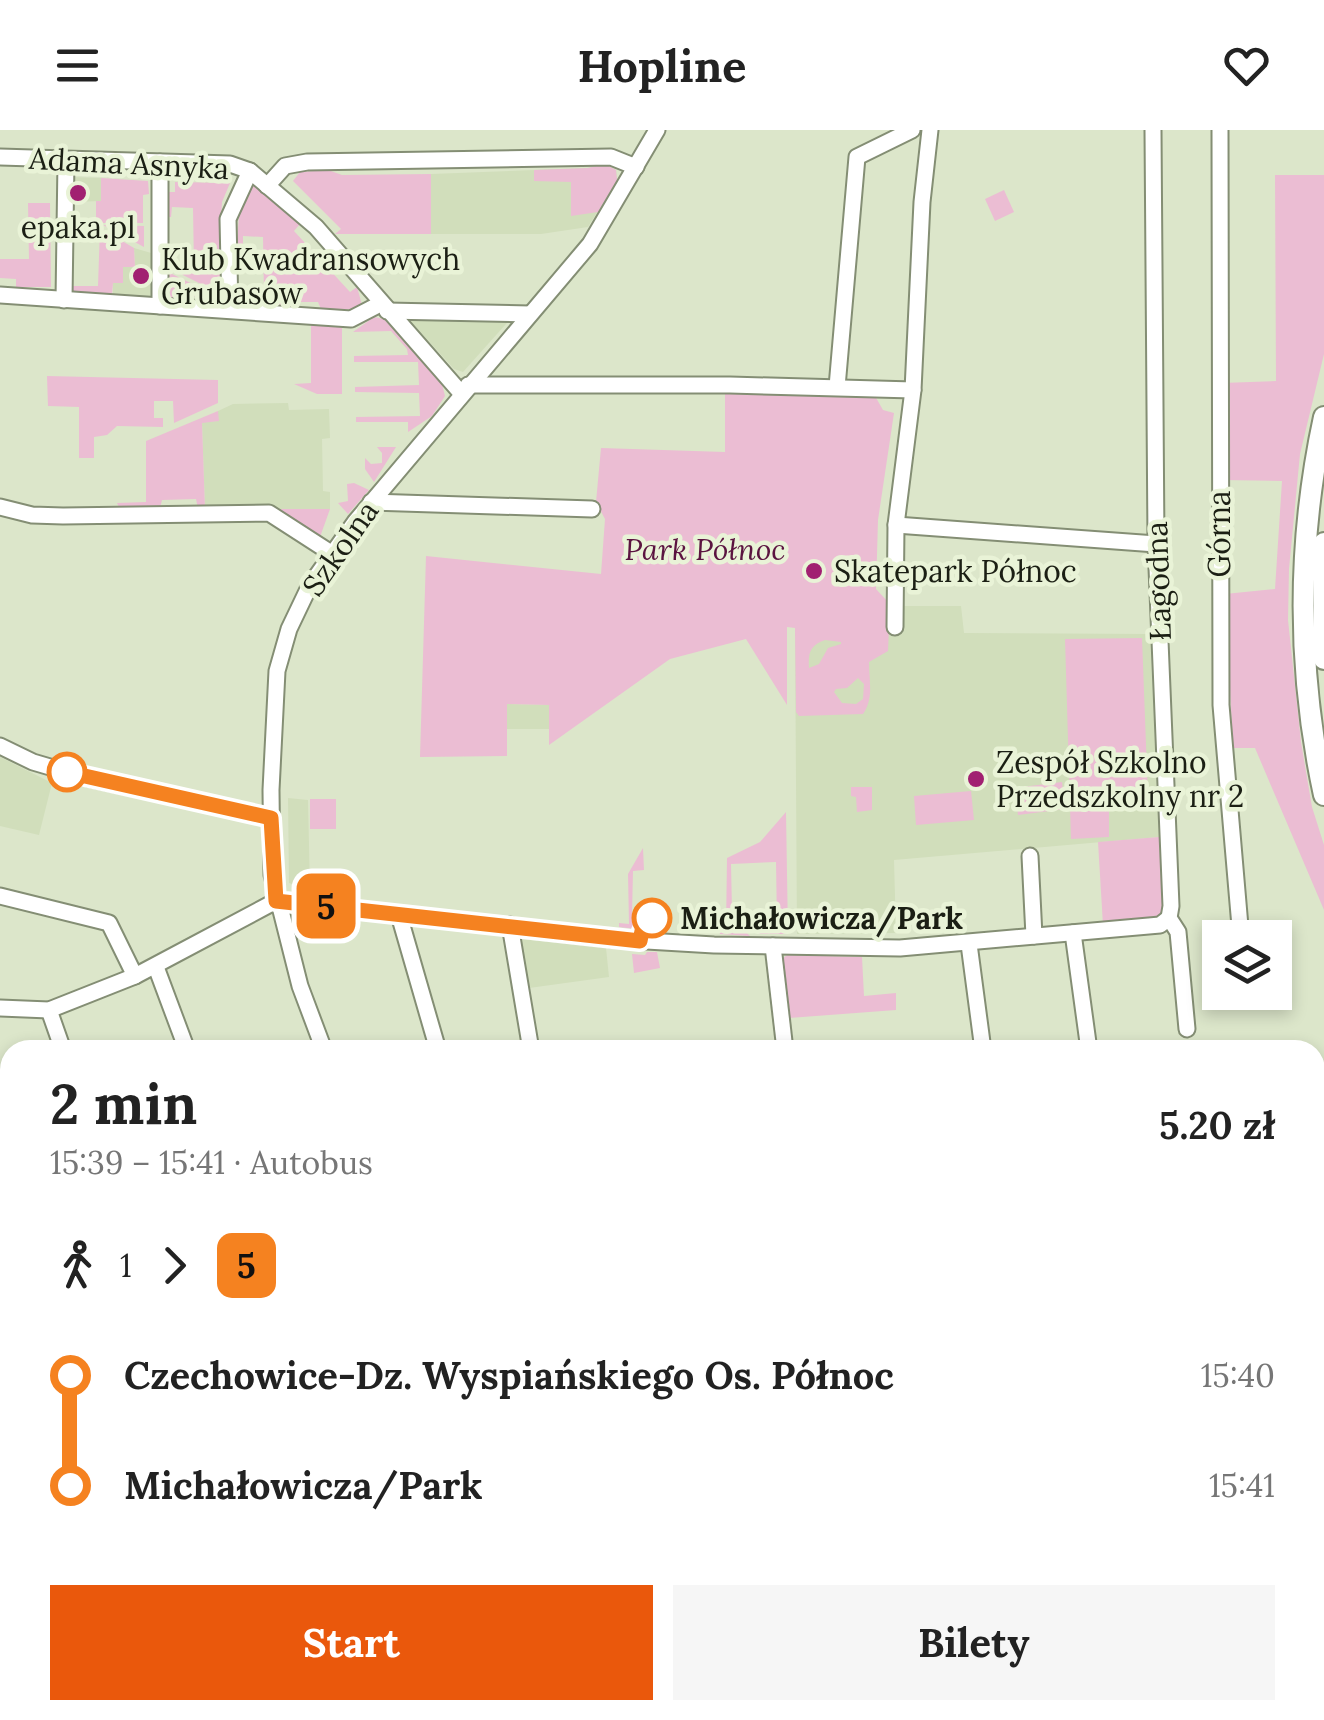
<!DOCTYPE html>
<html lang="pl">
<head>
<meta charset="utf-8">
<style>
  :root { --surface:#fff; --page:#f6f6f6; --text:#222; --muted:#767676; --accent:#ea580c }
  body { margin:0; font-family:Lora,serif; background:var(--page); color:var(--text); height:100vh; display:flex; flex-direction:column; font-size:38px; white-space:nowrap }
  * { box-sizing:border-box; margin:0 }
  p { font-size:32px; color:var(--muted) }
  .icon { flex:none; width:55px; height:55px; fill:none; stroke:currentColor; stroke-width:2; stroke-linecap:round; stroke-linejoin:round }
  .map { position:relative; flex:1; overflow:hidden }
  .drawer { position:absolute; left:0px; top:910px; width:1325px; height:680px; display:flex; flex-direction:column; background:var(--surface); border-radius:30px 30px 0 0; box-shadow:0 5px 15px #0003 }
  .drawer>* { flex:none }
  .badge { padding:0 20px; border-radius:15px; font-size:35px; line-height:65px }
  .buttons { position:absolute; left:1202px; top:790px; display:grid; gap:20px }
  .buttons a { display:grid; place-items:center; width:90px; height:90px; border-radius:0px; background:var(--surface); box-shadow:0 5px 15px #0003; font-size:50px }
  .map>.badge { position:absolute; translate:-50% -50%; box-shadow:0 0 0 5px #fff }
  .legs { display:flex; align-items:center; gap:15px; height:110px; padding:0 50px; font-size:32px }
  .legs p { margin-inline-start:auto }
  .head { display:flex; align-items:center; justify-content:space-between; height:170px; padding:0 50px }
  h1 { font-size:55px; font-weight:700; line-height:75px }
  .button { display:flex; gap:20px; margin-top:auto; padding:20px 50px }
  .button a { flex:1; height:115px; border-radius:0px; background:var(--accent); color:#fff; font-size:40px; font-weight:700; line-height:115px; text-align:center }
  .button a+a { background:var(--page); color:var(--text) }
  ul { padding:0 50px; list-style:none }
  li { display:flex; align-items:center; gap:35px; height:110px; font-size:38px }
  li i { display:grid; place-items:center; width:15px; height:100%; margin:0 12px; background:currentColor }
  li i::after { content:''; width:25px; height:25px; margin:-12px; border:8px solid; border-radius:50%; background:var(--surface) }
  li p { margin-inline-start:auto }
  li:first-child i { background:linear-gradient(#0000 50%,currentColor 0) }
  li:last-child i { background:linear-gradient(currentColor 50%,#0000 0) }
  header { display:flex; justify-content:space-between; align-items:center; height:130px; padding:0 50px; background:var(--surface); font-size:45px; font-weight:700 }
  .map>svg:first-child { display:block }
  .built { fill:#d1debb }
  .green { fill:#ebbdd3; fill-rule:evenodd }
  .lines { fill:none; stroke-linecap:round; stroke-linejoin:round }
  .stream { stroke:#80935a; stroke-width:4 }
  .minor-casing { stroke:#848e74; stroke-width:19 }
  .major-casing { stroke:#848e74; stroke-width:24 }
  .minor { stroke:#fff; stroke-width:15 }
  .major { stroke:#fff; stroke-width:20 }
  .line-1-casing { stroke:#fff; stroke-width:22 }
  .line-1 { stroke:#f58220; stroke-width:15 }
  .poi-dot { fill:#a12071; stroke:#e9f3d7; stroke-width:4 }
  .stop-1-dot { fill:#fff; stroke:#f58220; stroke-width:5 }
  .labels { text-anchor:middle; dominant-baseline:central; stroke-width:9; stroke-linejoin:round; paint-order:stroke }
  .street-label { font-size:30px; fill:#1b1f14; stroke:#e9f3d7 }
  .poi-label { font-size:30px; fill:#1b1f14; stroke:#e9f3d7; text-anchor:start }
  .park-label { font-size:30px; font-style:italic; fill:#5b1440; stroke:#e9f3d7 }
  .stop-label { font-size:30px; font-weight:bold; fill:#1b1f14; stroke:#e9f3d7; text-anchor:start }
</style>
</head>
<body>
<header><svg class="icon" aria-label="menu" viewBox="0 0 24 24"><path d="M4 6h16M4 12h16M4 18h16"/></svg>Hopline<svg class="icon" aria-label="heart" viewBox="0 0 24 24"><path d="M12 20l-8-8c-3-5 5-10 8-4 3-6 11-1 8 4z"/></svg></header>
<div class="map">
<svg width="1324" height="1590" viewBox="0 0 1324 1590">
  <rect width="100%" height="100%" fill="#dce6ca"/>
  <g class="built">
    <path d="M 603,34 L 616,40 L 617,50 L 588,97 L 541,104 L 431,104 L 431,44 L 587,38 Z"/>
    <path d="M 72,47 L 101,48 L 101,71 L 72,72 Z"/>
    <path d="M 134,118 L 158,125 L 158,172 L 113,169 L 113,153 L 122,153 L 123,137 L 135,136 Z"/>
    <path d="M 514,185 L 463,242 L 454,239 L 406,186 Z"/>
    <path d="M 288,273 L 289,280 L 329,279 L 330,308 L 322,309 L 323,361 L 330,362 L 330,379 L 205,379 L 202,292 L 218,291 L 218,281 L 233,274 Z"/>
    <path d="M 901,476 L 961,476 L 964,503 L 1150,504 L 1159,707 L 894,730 L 896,803 L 797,804 L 795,497 Z"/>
    <path d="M 506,574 L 549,575 L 549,599 L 506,599 Z"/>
    <path d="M 0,627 L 52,653 L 39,705 L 0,696 Z"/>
    <path d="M 288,668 L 308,670 L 310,760 L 289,753 Z"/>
    <path d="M 521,809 L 606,818 L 609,847 L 529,858 Z"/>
    <path d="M 1315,1330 L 1324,1372 L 1324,1459 L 1315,1457 Z"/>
  </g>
  <g class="green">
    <path d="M 605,34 L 616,40 L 617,50 L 598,82 L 571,86 L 571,52 L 534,51 L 534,40 L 588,38 Z"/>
    <path d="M 328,40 L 342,45 L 431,44 L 431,104 L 335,104 L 341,99 L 293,51 L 300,42 Z"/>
    <path d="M 1275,45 L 1324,45 L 1324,224 L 1300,324 L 1289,439 L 1288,490 L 1301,612 L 1312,677 L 1324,715 L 1324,780 L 1255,618 L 1233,618 L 1225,464 L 1275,459 L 1282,351 L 1223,350 L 1222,253 L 1276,251 Z"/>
    <path d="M 101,48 L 148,51 L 149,64 L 143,65 L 143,93 L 96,93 L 96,71 L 101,71 Z"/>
    <path d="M 175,52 L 230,53 L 222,72 L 219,120 L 213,120 L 213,136 L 194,136 L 193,78 L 172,77 L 171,87 L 166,87 L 166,62 L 175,62 Z"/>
    <path d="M 252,54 L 300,94 L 294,101 L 350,162 L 357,157 L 362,175 L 352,179 L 321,179 L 318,172 L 286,172 L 286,179 L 240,175 L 238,161 L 244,160 L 245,166 L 264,165 L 263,107 L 243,106 L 243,115 L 237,115 L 239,84 Z"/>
    <path d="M 1004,60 L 1014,82 L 995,91 L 985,69 Z"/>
    <path d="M 28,73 L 50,73 L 51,157 L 16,157 L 16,149 L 0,148 L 0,129 L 29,129 Z"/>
    <path d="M 103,95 L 144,96 L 144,117 Z"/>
    <path d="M 100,98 L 134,118 L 135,137 L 123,137 L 123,153 L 113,153 L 112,165 L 73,165 L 72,156 L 98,156 Z"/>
    <path d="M 166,141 L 221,168 L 177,165 L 176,174 L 170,173 L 166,168 Z"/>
    <path d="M 175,141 L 226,141 L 227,167 Z"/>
    <path d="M 374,187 L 384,189 L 442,254 L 445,266 L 432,286 L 408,302 L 408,292 L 356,292 L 356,287 L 420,286 L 419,263 L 355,262 L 355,257 L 419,255 L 418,232 L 354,232 L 354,226 L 408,225 L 407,219 L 391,201 L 353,202 Z"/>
    <path d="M 311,194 L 342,195 L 342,264 L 317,264 L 294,254 L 311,253 Z"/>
    <path d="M 47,246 L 218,250 L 218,273 L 174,293 L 173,271 L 154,271 L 154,288 L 163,288 L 163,297 L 117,296 L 107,305 L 94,307 L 94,328 L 79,328 L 79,277 L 48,276 Z"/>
    <path d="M 725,263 L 875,266 L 883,280 L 894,283 L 878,390 L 876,459 L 890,474 L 888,521 L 869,532 C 869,551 874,568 863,584 L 799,586 L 796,582 L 795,498 L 787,497 L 787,575 L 746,509 L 670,529 L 549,615 L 549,575 L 507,574 L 507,626 L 420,627 L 426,426 L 601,444 L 605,389 L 596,372 L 601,318 L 725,322 ZM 825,510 L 841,512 L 841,514 L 828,518 L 819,534 L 809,538 C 808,523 810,515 825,510 ZM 858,548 L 864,554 L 863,569 L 856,574 L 842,573 L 834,562 L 836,559 L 847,558 Z"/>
    <path d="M 218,281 L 219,291 L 202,293 L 205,379 L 198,379 L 196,369 L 162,370 L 160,378 L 121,381 L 117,373 L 146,372 L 146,311 Z"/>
    <path d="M 377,317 L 396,317 L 374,352 L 365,339 L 365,328 L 371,334 L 382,333 L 382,323 Z"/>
    <path d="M 354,353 L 369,360 L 348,384 L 338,373 L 348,371 L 347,354 Z"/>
    <path d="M 269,379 L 330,379 L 320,407 L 287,385 Z"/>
    <path d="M 1142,508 L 1148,668 L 1109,671 L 1109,707 L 1071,709 L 1065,509 Z"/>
    <path d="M 1062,652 L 1065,679 L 1018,685 L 1015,658 Z"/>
    <path d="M 851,657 L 872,657 L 872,680 L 857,682 L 856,667 L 851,666 Z"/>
    <path d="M 971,661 L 974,690 L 916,695 L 914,666 Z"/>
    <rect x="310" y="669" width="26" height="30"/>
    <path d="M 786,682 L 788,804 L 758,804 L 762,796 L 777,795 L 776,732 L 731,734 L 732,781 L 744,781 L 744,791 L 732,791 L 732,799 L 744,800 L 750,806 L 720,804 L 718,799 L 726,798 L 727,728 L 760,712 Z"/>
    <path d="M 1159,707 L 1163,785 L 1156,791 L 1103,795 L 1098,712 Z"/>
    <path d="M 643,718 L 644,740 L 633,741 L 632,784 L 642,784 L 636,799 L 619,797 L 619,793 L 629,794 L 628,744 Z"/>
    <path d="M 647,822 L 657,822 L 660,838 L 634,843 L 632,824 L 645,825 Z"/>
    <path d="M 787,825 L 862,827 L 864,866 L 896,863 L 896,880 L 789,888 L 782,829 Z"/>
    <path d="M 10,1189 L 10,1463 L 0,1463 L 0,1191 Z"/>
    <path d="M 1,1531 L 10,1531 L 10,1580 L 47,1580 L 47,1590 L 0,1590 Z"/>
    <path d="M 1315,1551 L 1324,1568 L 1324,1590 L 1305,1590 L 1297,1580 L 1315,1580 Z"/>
    <path d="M 525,1580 L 699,1580 L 706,1590 L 515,1590 Z"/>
  </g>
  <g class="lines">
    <g class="stream">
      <path d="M 0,1156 L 10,1157"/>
      <path d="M 707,1580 L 713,1590"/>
      <path d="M 1307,1580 L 1315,1590"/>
      <path d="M 499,1590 L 508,1580"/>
    </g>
    <g class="minor-casing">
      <g id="minor">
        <path d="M 1153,0 L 1156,414 L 1171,776 L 1169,788 L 1178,802 L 1187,899"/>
        <path d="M 1220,0 L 1221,575 L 1241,808"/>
        <path d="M 0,27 L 230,34 L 250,41 L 316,97 L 461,263"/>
        <path d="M 267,56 L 285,36 L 307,32 L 611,27 L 636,37"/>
        <path d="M 0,165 L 351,189 L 380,174"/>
        <path d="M 64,170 L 66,30"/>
        <path d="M 160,176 L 160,32"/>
        <path d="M 230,180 L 228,89 L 250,41"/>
        <path d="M 387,181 L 530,184"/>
        <path d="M 468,255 L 730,255 L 913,260"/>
        <path d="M 837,257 L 857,27 L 912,0"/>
        <path d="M 371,372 L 592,379"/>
        <path d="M 0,377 L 32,385 L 63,386 L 269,383 L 331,423"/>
        <path d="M 896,395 L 1156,414"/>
        <path d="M 895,497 L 896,395 L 913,260 L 922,72 L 930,0"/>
        <path d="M 0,616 L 33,632 L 84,647 L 271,688"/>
        <path d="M 1030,726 L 1034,806"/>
        <path d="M 0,766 L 109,793 L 135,846"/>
        <path d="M 276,771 L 613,809 L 714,815 L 900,818 L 1160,795 L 1169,788"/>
        <path d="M 399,785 L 438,920"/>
        <path d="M 510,795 L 531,920"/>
        <path d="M 1073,803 L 1089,920"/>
        <path d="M 969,814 L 983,920"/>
        <path d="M 773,816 L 785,920"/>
        <path d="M 156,837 L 187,920"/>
        <path d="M 0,878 L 49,880 L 135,846 L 276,771"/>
        <path d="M 49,880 L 63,920"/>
        <path d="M 324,920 L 300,856 L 272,745 L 271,660 L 277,541 L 289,499 L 310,455 L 355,392 L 590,114 L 657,0"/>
        <path d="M 1315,998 L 1324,998"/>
        <path d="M 0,1148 L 10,1148"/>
        <path d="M 0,1175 L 10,1174"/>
        <path d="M 0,1470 L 10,1470"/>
        <path d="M 226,1590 L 479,1580"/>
        <path d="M 485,1590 L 495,1580"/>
      </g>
    </g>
    <g class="major-casing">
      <g id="major">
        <path d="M 1324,287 C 1297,412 1297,540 1324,665"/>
        <path d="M 1324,413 L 1324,529"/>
      </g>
    </g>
    <use href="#minor" class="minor"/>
    <use href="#major" class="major"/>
  </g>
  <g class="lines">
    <g class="line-1-casing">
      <path id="line-1" d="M 67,642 L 271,688 L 276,771 L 640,811 L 642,801 L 652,788"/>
    </g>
    <use href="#line-1" class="line-1"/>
  </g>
  <g class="poi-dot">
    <circle cx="78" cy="63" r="10"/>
    <circle cx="141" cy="146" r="10"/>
    <circle cx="814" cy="441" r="10"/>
    <circle cx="976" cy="649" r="10"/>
  </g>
  <g class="stop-1-dot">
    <circle cx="67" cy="642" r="18"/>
    <circle cx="652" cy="788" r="18"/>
  </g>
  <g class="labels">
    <g class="street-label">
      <text transform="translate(129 33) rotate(3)">Adama Asnyka</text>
      <text transform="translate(1219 404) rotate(-90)">Górna</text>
      <text transform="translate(340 418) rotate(-55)">Szkolna</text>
      <text transform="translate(1158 451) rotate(-92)">Łagodna</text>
    </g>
    <g class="poi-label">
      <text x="78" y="97" text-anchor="middle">epaka.pl</text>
      <text x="161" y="129">Klub Kwadransowych<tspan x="161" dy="34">Grubasów</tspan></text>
      <text x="834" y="441">Skatepark Północ</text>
      <text x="996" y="632">Zespół Szkolno<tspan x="996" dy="34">Przedszkolny nr 2</tspan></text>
    </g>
    <g class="park-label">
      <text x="705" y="419">Park Północ</text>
    </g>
    <g class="stop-label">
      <text x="680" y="788">Michałowicza/Park</text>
    </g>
  </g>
</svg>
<div class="buttons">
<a><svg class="icon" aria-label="layers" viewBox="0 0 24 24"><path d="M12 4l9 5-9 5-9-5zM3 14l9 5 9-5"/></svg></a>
</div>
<b class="badge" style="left:326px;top:776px;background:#f58220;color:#111">5</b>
<section class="drawer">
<div class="head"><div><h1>2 min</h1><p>15:39 – 15:41 · Autobus</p></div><b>5.20 zł</b></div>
<div class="legs"><svg class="icon" aria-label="walk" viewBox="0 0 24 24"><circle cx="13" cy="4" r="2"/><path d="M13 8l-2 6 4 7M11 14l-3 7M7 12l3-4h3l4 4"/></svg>1<svg class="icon" aria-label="forward" viewBox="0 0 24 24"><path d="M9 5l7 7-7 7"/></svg><b class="badge" style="background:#f58220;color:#111">5</b></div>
<ul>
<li><i style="color:#f58220"></i><b>Czechowice-Dz. Wyspiańskiego Os. Północ</b><p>15:40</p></li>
<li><i style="color:#f58220"></i><b>Michałowicza/Park</b><p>15:41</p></li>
</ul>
<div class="button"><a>Start</a><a>Bilety</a></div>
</section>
</div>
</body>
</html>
